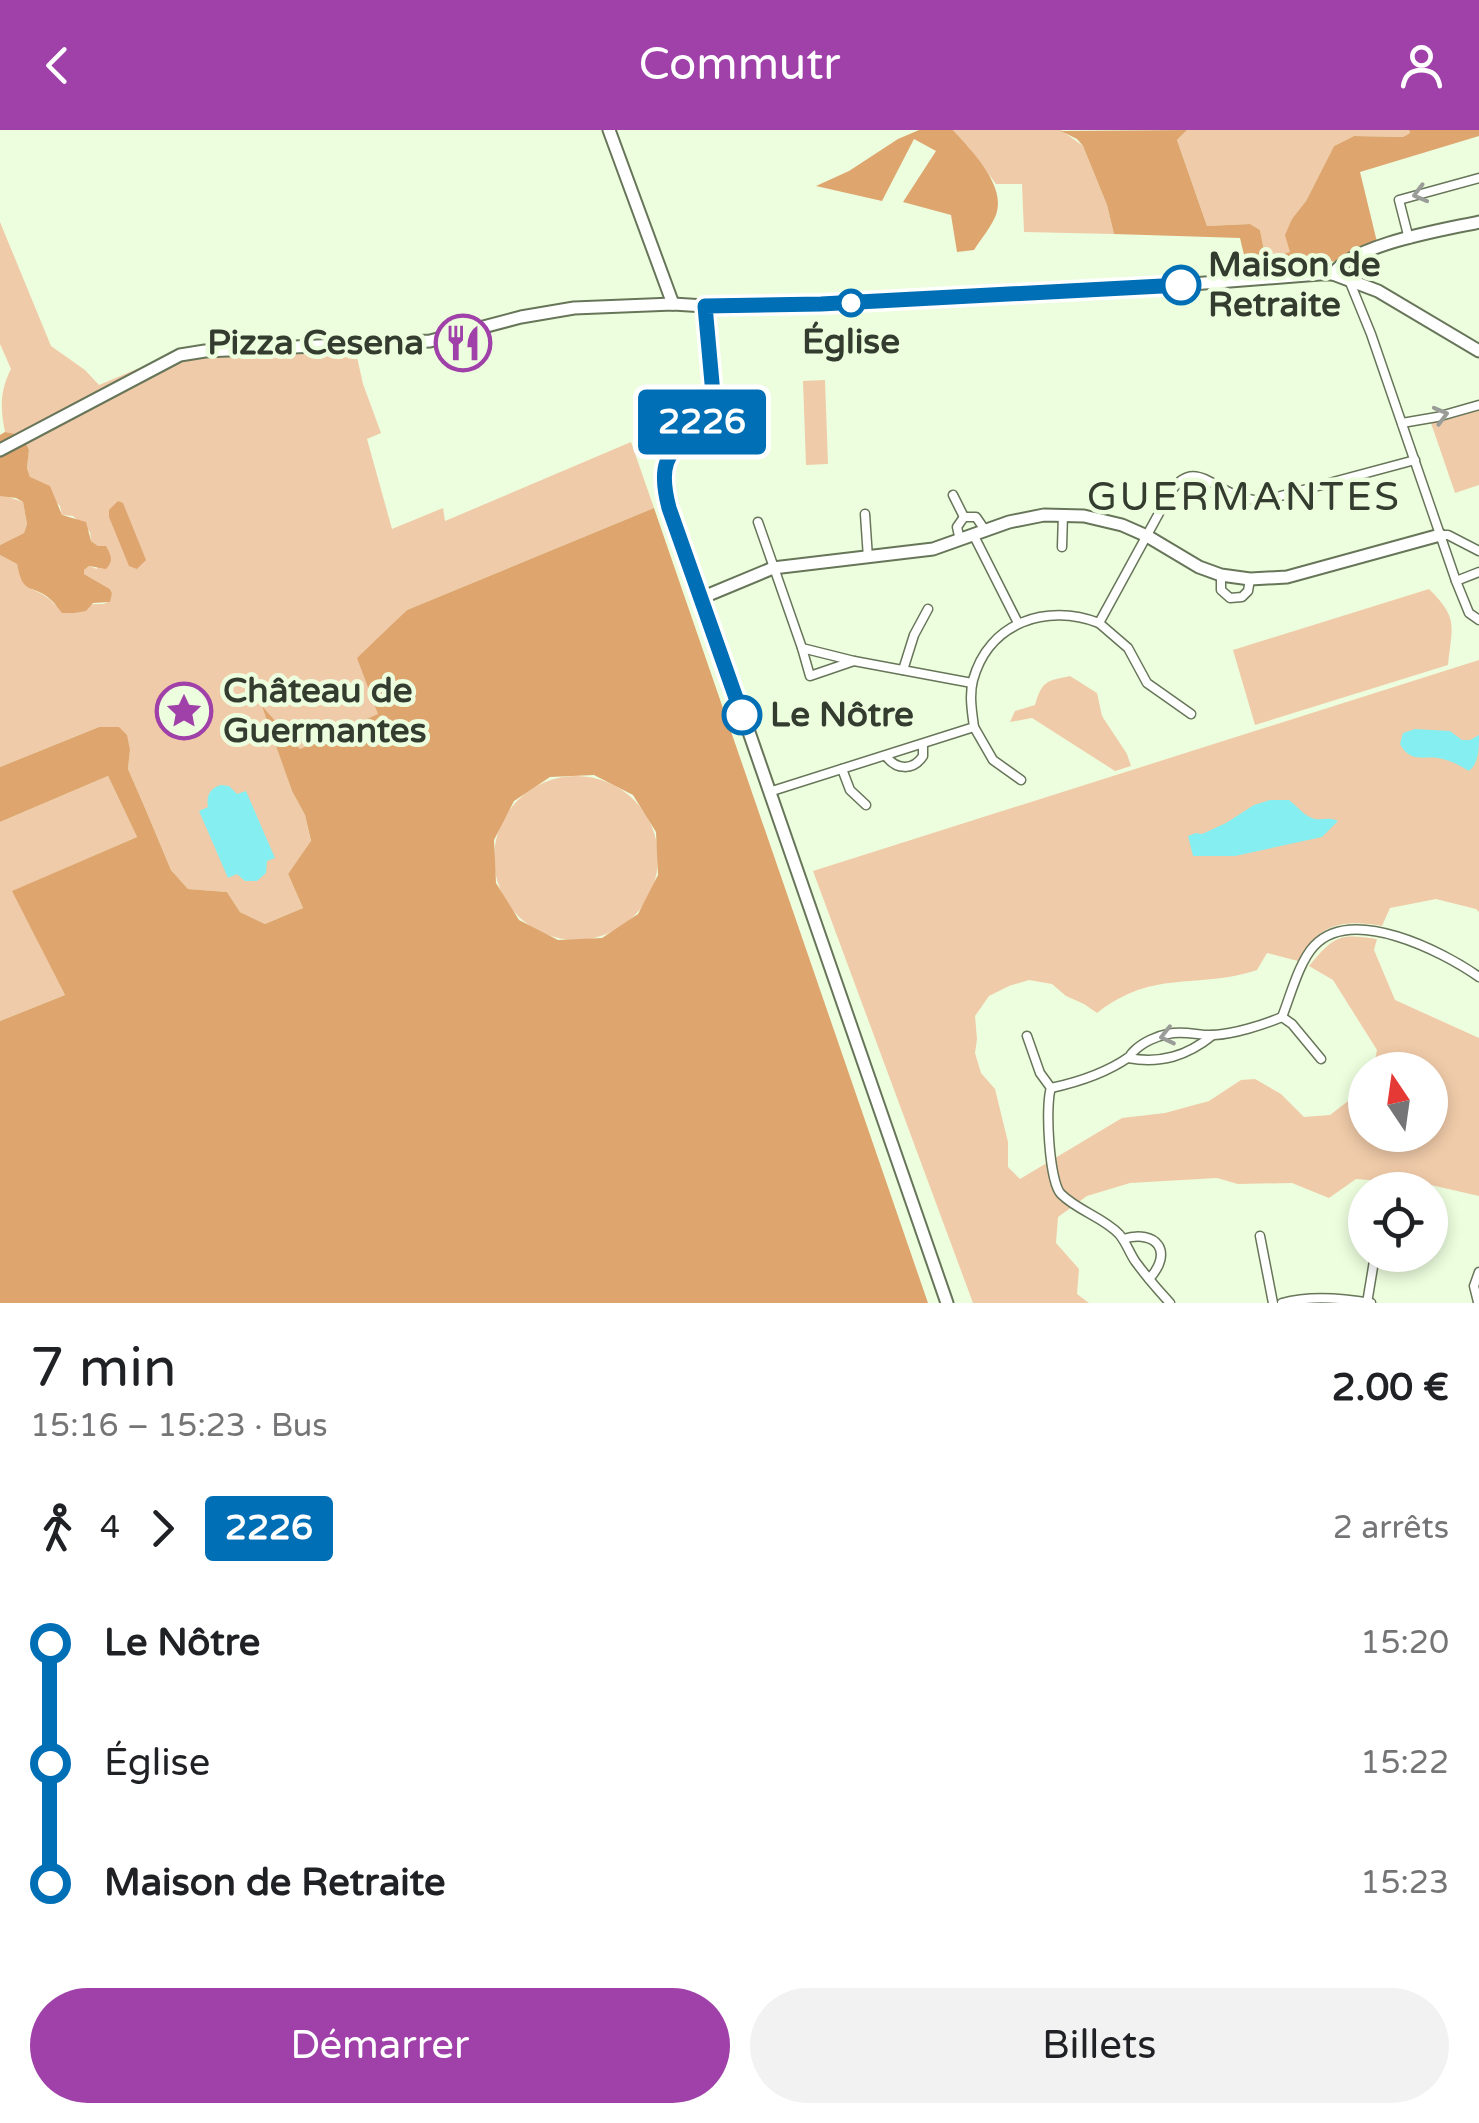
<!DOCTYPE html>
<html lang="fr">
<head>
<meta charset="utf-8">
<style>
  :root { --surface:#fff; --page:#f2f2f2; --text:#202124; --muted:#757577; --accent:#a041a9 }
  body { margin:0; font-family:"Varela Round",sans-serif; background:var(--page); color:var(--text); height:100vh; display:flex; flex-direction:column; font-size:38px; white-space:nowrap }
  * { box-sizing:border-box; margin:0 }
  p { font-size:32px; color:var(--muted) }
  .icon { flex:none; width:55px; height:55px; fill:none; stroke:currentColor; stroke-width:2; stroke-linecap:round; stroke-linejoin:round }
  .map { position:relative; height:1173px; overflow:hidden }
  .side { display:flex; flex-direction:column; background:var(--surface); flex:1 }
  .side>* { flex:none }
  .badge { padding:0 20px; border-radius:8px; font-size:35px; line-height:65px }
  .needle { width:65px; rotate:347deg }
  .fabs { position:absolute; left:1348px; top:922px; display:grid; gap:20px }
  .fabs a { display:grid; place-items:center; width:100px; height:100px; border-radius:50%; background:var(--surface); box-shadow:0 5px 15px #0003; font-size:50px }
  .map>.badge { position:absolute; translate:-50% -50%; box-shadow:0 0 0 5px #fff }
  .legs { display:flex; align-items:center; gap:15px; height:110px; padding:0 30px; font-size:32px }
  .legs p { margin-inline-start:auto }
  .summary { display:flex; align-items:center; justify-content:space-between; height:170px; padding:0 30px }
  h1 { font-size:55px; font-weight:600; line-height:75px }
  .button { display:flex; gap:20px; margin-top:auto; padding:20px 30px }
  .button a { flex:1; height:115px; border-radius:60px; background:var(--accent); color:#fff; font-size:40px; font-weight:600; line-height:115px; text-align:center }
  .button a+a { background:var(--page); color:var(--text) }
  ul { padding:0 30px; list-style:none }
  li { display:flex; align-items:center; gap:35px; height:120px; font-size:38px }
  li i { display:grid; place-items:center; width:15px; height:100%; margin:0 12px; background:currentColor }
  li i::after { content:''; width:25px; height:25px; margin:-12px; border:8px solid; border-radius:50%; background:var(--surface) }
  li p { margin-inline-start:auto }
  li:first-child i { background:linear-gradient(#0000 50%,currentColor 0) }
  li:last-child i { background:linear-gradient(currentColor 50%,#0000 0) }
  header { display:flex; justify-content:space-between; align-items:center; height:130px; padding:0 30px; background:var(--accent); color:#fff; font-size:45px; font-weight:600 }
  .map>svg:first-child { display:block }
  .green { fill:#f0cba9 }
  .forest { fill:#dea56f; fill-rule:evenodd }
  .water { fill:#85eef0 }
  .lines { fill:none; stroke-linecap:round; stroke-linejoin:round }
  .street-casing { stroke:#677559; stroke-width:11 }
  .secondary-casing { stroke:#677559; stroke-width:15 }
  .street { stroke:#fff; stroke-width:8 }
  .secondary { stroke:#fff; stroke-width:11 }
  .oneway { stroke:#9a9d97 }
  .line-1-casing { stroke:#fff; stroke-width:22 }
  .line-1 { stroke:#006fb6; stroke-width:15 }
  .stop-1-dot { fill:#fff; stroke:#006fb6; stroke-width:5 }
  .labels { text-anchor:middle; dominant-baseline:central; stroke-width:9; stroke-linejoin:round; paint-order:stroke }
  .stop-label { font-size:35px; font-weight:bold; fill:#343b2f; stroke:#edfede; text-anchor:start }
  .poi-label { font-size:35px; font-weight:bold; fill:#343b2f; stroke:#edfede; text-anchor:end }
  .quarter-label { font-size:40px; letter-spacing:2.5px; fill:#343b2f; stroke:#edfede }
</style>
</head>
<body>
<header><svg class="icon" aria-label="back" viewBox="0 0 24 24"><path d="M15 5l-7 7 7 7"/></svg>Commutr<svg class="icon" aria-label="person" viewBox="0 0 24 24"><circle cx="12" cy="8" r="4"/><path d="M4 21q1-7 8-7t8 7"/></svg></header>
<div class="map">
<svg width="1479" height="1173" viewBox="0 0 1479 1173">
  <rect width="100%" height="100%" fill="#edfede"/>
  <g class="green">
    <path d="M 953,0 L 1061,0 L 1083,16 L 1107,75 L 1114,104 L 1024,102 L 1022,54 L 996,54 L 969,18 Z"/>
    <path d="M 1187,0 L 1409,0 L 1410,3 L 1403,7 L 1354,6 L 1334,16 L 1306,71 L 1292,90 L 1290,122 L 1271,127 L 1265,125 L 1260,100 L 1250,94 L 1207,96 L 1177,10 Z"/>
    <path d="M 0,92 L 51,216 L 85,240 L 99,255 L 189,217 L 353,209 L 363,254 L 381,303 L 367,309 L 392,399 L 443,378 L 445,391 L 631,312 L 654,378 L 407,480 L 387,500 L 370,558 L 379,584 L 300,619 L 264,579 L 292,661 L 305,685 L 311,712 L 288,744 L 303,778 L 265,794 L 240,782 L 227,762 L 188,759 L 171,740 L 145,678 L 128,639 L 130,620 L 99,597 L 0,637 L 0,425 L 17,434 C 23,466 40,456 55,475 L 103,474 L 109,472 L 112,463 L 110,459 L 84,444 L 84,440 L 89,436 L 97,439 L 98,416 L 91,411 L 90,402 L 73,386 L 62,385 L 60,376 L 30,347 L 27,338 L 29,320 L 22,305 L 5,302 C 0,277 0,261 11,239 L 0,214 Z"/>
    <path d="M 825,250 L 828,334 L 806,335 L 803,251 Z"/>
    <path d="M 1479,279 L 1479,355 L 1455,363 L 1431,293 Z"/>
    <path d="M 3,365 L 23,372 L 27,394 L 24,403 L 0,415 L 0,366 Z"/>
    <path d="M 1429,459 C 1459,489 1452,495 1448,535 L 1255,595 L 1233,520 Z"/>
    <path d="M 1479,530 L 1479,782 L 1476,779 L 1436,769 L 1390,778 L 1382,796 C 1344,789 1317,794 1298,831 L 1267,823 L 1257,840 C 1197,860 1155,838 1097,883 L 1084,874 L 1066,866 L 1052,854 L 1029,850 L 1009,856 L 989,866 L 975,886 L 977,909 L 975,923 L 981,943 L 995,959 L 1008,1012 L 1008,1037 L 1020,1049 L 1122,988 L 1165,983 L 1209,971 L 1241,950 L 1255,949 L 1281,964 L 1304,987 L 1330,985 L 1365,958 L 1365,1005 L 1430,1005 L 1430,940 L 1373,940 L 1377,920 L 1333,850 L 1309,836 C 1334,806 1339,803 1377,809 L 1374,820 L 1395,870 L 1479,908 L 1479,1066 L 1431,1055 L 1356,1049 L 1329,1068 L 1292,1053 L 1238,1054 L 1217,1048 L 1130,1053 L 1087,1066 L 1058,1087 L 1056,1113 L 1079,1139 L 1077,1164 L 1089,1173 L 973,1173 L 813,741 Z"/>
    <path d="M 1070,546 L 1097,563 L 1102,586 L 1127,624 L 1131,636 L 1115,641 L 1032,588 L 1010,592 L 1015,581 L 1035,575 C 1042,551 1046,551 1070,546 Z"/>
    <circle cx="576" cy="728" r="82"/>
    <path d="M 108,646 L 137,707 L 13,761 L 65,865 L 0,891 L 0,692 Z"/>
  </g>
  <g class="forest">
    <path d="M 919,0 L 953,0 C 971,20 1007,56 996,85 C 991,97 981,109 974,120 L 957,122 L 951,85 L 903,72 L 936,21 L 914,9 L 882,71 L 816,56 L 849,41 L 898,9 Z"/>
    <path d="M 1187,0 L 1177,10 L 1207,96 L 1250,94 L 1260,100 L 1265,125 L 1271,127 L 1290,122 L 1285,105 L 1292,89 L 1306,71 L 1334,16 L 1354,6 L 1403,7 L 1410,3 L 1409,0 L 1479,0 L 1479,6 L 1360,42 L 1377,112 L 1339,131 L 1247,138 L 1240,108 L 1114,104 L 1107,75 L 1083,16 L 1077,9 L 1061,1 Z"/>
    <path d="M 5,302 L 22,305 L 29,320 L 27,338 L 30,347 L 50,356 L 62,385 L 86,392 L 91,411 L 98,416 L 106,416 C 111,425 114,431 106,439 L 89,436 L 84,440 L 84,444 L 110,459 L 112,463 L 110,472 L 93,473 L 86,481 L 74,483 L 62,483 C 58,478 55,473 50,469 C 32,453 23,467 17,434 L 0,425 L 0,415 L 24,403 L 27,394 L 23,372 L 16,368 L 0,366 L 0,305 Z"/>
    <path d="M 118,371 L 123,373 L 146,430 L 137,439 L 129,436 L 109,387 L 109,380 Z"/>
    <path d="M 654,378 L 928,1173 L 0,1173 L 0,891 L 65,865 L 12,761 L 137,707 L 108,646 L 0,692 L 0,637 L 99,597 L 119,597 L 127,605 L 130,620 L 128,639 L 145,678 L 171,740 L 188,759 L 227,762 L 240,782 L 265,794 L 303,778 L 288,744 L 311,711 L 305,685 L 292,661 L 262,576 L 300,619 L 378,584 L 357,528 L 407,480 ZM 594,645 L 633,665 L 656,702 L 658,745 L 638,784 L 602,808 L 558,810 L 519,790 L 496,753 L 494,710 L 514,671 L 550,647 Z"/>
  </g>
  <g class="water">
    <path d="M 1415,599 L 1450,601 L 1462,610 L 1470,610 L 1479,605 C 1479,618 1479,633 1469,641 C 1462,637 1454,632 1446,630 C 1427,623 1412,636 1400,614 L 1403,603 Z"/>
    <path d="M 221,655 L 229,656 L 237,664 L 246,661 L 275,728 L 267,731 L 266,743 L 257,751 L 245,751 L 237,744 L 228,748 L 199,681 L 208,677 C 206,666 210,658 221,655 Z"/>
    <path d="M 1270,670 L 1289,670 C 1297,676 1305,687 1315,689 C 1324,690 1329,687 1338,691 L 1322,707 L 1235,726 L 1193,726 L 1188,706 L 1196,703 L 1202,704 L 1226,693 L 1254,675 Z"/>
  </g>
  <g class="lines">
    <g class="street-casing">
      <g id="street">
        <path d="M 1409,109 L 1399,70 L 1479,48"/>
        <path d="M 1349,150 L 1371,204 L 1456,451 L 1469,483 L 1479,490"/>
        <path d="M 1402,293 L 1437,287 L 1479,275"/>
        <path d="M 701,294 L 718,316 L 725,319 L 756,309"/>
        <path d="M 953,365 L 964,387"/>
        <path d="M 865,384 L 868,428"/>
        <path d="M 758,392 L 802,518 L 854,531 L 972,553"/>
        <path d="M 973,404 L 1018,493"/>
        <path d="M 1440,405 L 1448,405 L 1479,421"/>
        <path d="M 960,410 L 957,397 L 964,387 L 976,387 L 985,400"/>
        <path d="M 1062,417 L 1063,384"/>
        <path d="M 1221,445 L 1221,460 L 1230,468 L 1242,467 L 1248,461 L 1250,449"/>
        <path d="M 1456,451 L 1479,442"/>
        <path d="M 1099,493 L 1128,518 L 1147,553 L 1191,584"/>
        <path d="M 802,518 L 810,546 L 854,531"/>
        <path d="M 903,540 L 914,505 L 928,479"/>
        <path d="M 974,597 L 993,630 L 1021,650"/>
        <path d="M 886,626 C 896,640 913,641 923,626 L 923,614"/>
        <path d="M 842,639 L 850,660 L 866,675"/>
        <path d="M 769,662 L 974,597 C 972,582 969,565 973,550 C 989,492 1047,473 1099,493 L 1170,363 C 1190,332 1206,351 1231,363 C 1241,368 1251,370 1262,371 L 1415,330"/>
        <path d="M 1282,887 L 1292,894 L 1321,929"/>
        <path d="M 1027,906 L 1040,943 L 1051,958"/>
        <path d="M 1128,928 C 1161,934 1187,926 1213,905"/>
        <path d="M 1051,958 C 1079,952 1106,943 1129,927 C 1131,925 1132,922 1134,921 C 1143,912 1157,906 1168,904 C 1184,900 1199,906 1214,905 C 1234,904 1263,895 1282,887 C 1290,867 1299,832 1314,816 C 1352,775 1442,821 1479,847"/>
        <path d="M 1051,958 C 1045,974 1049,1052 1061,1064 C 1078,1081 1103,1087 1119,1104 C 1126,1112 1129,1122 1135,1131 C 1146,1146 1158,1160 1170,1173"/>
        <path d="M 1260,1106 L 1273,1173"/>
        <path d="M 1123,1109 C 1157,1099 1174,1122 1149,1149"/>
        <path d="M 1478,1172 L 1474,1156 L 1479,1142"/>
        <path d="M 1282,1173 C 1311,1165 1342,1168 1371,1173"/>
        <path d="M 1367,1173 L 1375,1125"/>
      </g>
    </g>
    <g class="secondary-casing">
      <g id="secondary">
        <path d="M 609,0 L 673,174"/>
        <path d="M 1333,144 C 1354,114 1443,100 1479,92"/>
        <path d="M 705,176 L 714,275 C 696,309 659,314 665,360 L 947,1173"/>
        <path d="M 0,320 L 180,225 L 205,221 L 430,211 L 521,187 L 574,178 L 673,174 L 705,176 L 821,174 L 1166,156 L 1320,144 L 1333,144 L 1378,161 L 1479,221"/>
        <path d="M 701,468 L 773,438 L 933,419 L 1009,392 L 1044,385 L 1084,386 L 1122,395 L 1147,406 L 1199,437 L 1221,445 L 1250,449 L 1287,447 L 1440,405"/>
      </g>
    </g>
    <use href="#street" class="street"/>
    <use href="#secondary" class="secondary"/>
  </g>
  <defs><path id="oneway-chevron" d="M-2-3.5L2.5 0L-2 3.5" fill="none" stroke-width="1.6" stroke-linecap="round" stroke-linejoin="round" transform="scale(2.5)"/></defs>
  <g class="oneway">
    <use href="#oneway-chevron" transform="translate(1420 64) rotate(165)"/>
    <use href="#oneway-chevron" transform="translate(1441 285) rotate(-15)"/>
    <use href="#oneway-chevron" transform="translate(1167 906) rotate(167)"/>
  </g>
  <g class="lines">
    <g class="line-1-casing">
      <path id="line-1" d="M 742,585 L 669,378 C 651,309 689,323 714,275 L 705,176 L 821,174 L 1181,155"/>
    </g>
    <use href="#line-1" class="line-1"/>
  </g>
  <defs>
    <g id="restaurant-ring" transform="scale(2.875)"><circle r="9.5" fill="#edfede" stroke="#a041a9" stroke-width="1.5"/><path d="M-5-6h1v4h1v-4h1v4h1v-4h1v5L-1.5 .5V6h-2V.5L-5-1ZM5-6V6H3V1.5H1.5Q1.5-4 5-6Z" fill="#a041a9"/></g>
    <g id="sight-ring" transform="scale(2.875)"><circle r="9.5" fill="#edfede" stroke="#a041a9" stroke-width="1.5"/><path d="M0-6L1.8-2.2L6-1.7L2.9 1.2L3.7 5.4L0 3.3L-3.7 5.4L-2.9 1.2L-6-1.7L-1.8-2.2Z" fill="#a041a9"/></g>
  </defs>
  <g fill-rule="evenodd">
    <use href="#restaurant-ring" x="463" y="213"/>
    <use href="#sight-ring" x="184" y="581"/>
  </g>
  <g class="stop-1-dot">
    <circle cx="1181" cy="155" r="18"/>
    <circle cx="851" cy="173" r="12"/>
    <circle cx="742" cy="585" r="18"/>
  </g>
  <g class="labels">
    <g class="stop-label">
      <text x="1208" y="135">Maison de<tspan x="1208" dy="40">Retraite</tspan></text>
      <text x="851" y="212" text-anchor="middle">Église</text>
      <text x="770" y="585">Le Nôtre</text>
    </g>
    <g class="poi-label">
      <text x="424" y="213">Pizza Cesena</text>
      <text x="223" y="561" text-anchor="start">Château de<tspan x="223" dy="40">Guermantes</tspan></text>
    </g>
    <g class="quarter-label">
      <text x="1244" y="367">GUERMANTES</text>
    </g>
  </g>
</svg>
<div class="fabs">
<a><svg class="needle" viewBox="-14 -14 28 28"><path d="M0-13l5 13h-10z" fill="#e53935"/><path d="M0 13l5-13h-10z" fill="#757577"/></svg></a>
<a><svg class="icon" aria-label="locate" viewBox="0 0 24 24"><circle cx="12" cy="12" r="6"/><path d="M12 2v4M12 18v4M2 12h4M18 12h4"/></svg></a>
</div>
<b class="badge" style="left:702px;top:292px;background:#006fb6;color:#fff">2226</b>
</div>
<section class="side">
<div class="summary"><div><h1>7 min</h1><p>15:16 – 15:23 · Bus</p></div><b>2.00 €</b></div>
<div class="legs"><svg class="icon" aria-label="walk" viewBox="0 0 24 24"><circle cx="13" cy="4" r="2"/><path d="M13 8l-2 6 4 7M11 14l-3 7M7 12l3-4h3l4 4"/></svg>4<svg class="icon" aria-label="forward" viewBox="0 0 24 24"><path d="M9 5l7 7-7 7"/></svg><b class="badge" style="background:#006fb6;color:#fff">2226</b><p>2 arrêts</p></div>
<ul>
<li><i style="color:#006fb6"></i><b>Le Nôtre</b><p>15:20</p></li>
<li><i style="color:#006fb6"></i><span>Église</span><p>15:22</p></li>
<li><i style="color:#006fb6"></i><b>Maison de Retraite</b><p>15:23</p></li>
</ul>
<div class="button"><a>Démarrer</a><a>Billets</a></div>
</section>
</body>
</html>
